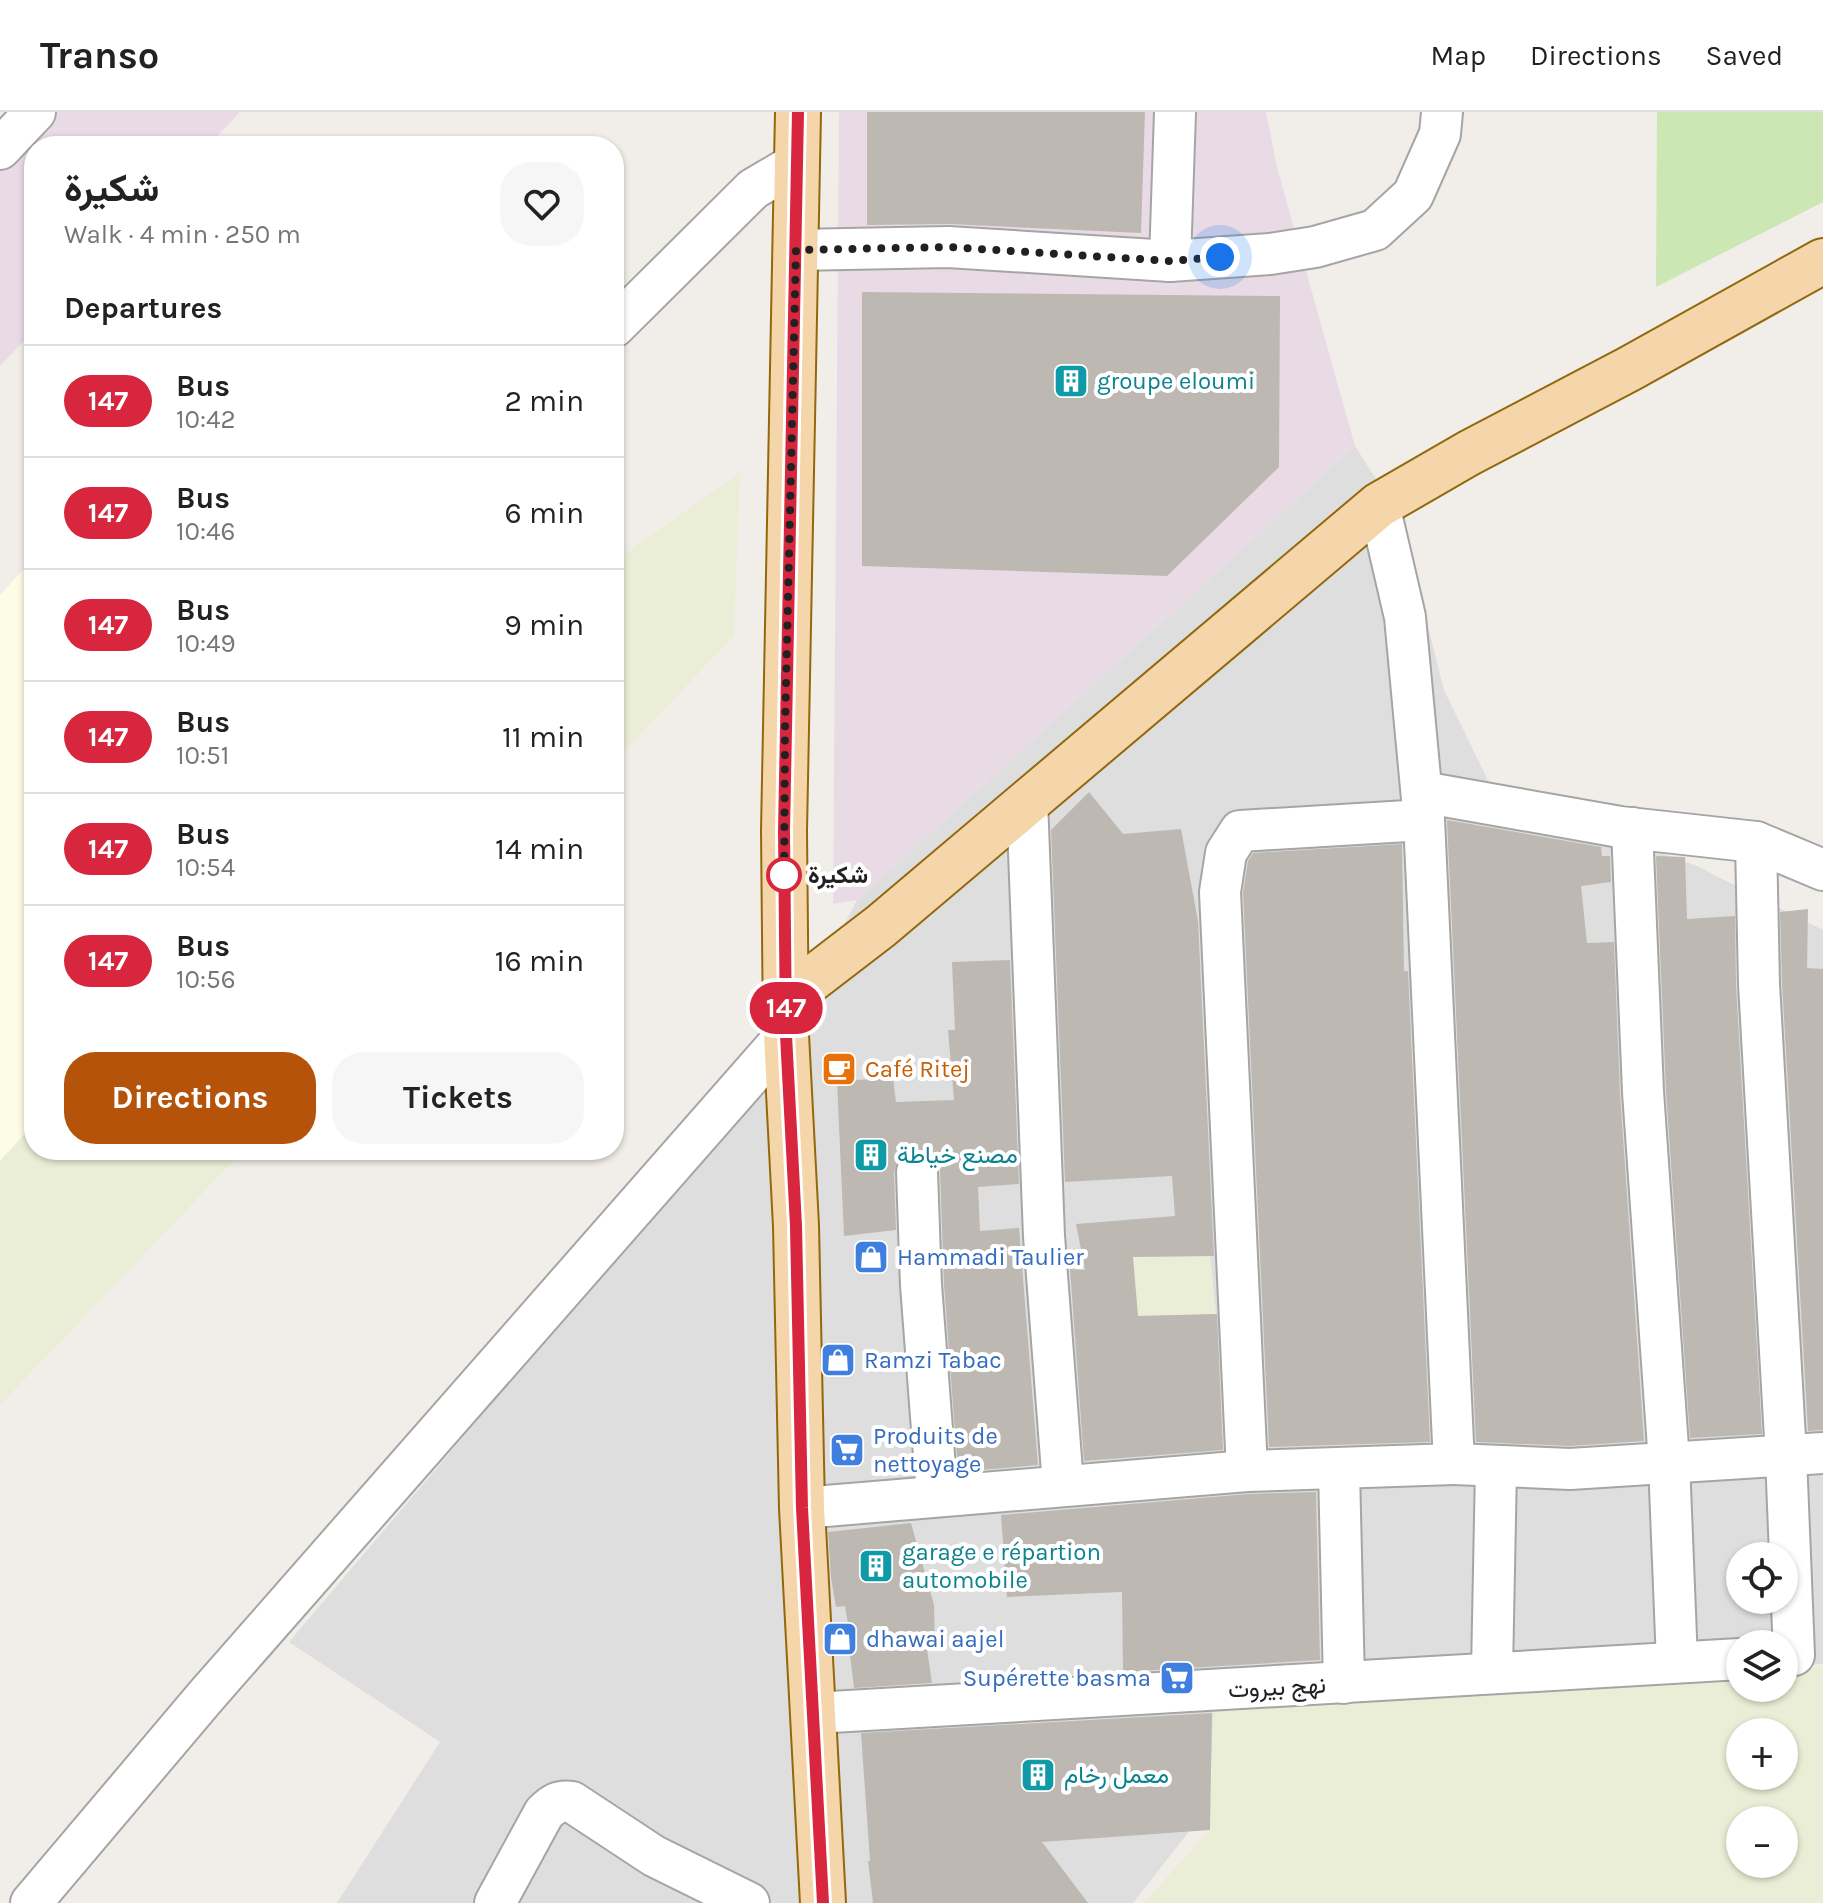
<!DOCTYPE html>
<html lang="en">
<head>
<meta charset="utf-8">
<style>
  :root { --surface:#fff; --page:#f6f6f6; --text:#222; --muted:#767676; --line:#e0e0e0; --accent:#b45309 }
  body { margin:0; font-family:Karla,Vazirmatn,sans-serif; background:var(--page); color:var(--text); height:100vh; display:flex; flex-direction:column; font-size:30px; white-space:nowrap }
  * { box-sizing:border-box; margin:0 }
  p { font-size:26px; color:var(--muted) }
  .icon { flex:none; width:44px; height:44px; fill:none; stroke:currentColor; stroke-width:2; stroke-linecap:round; stroke-linejoin:round }
  .map { position:relative; flex:1; overflow:hidden }
  .sheet { position:absolute; left:24px; top:24px; width:600px; height:1024px; display:flex; flex-direction:column; background:var(--surface); border-radius:32px; box-shadow:0 2px 6px #0004 }
  .sheet>* { flex:none }
  .badge { padding:0 16px; border-radius:26px; font-size:28px; line-height:52px }
  .tools { position:absolute; left:1726px; top:1430px; display:grid; gap:16px }
  .tools a { display:grid; place-items:center; width:72px; height:72px; border-radius:50%; background:var(--surface); box-shadow:0 2px 6px #0004; font-size:40px }
  .you { position:absolute; width:40px; height:40px; margin:-20px; border:6px solid #fff; border-radius:50%; background:#1a73e8; box-shadow:0 0 0 12px #1a73e833 }
  .map>.badge { position:absolute; translate:-50% -50%; box-shadow:0 0 0 4px #fff }
  h2 { padding:0 40px; font-size:30px; line-height:72px }
  .round { display:grid; place-items:center; flex:none; width:84px; height:84px; border-radius:32px; background:var(--page) }
  .summary { display:flex; align-items:center; justify-content:space-between; height:136px; padding:0 40px }
  h1 { font-size:38px; font-weight:700; line-height:60px }
  .action { display:flex; gap:16px; margin-top:auto; padding:16px 40px }
  .action a { flex:1; height:92px; border-radius:32px; background:var(--accent); color:#fff; font-size:32px; font-weight:700; line-height:92px; text-align:center }
  .action a+a { background:var(--page); color:var(--text) }
  ul { padding:0; list-style:none }
  li { display:flex; align-items:center; gap:24px; height:112px; padding:0 40px; border-top:2px solid var(--line) }
  li div { flex:1 }
  li b { display:block; font-size:30px }
  li em { font-style:normal }
  li .badge { min-width:88px; font-weight:700; text-align:center }
  header { display:flex; align-items:center; gap:48px; box-sizing:border-box; height:112px; padding:0 40px; background:var(--surface); border-bottom:2px solid var(--line) }
  header strong { font-size:38px }
  nav { display:flex; gap:44px; margin-inline-start:auto; font-size:28px }
  .map>svg:first-child { display:block }
  .residential { fill:#dfdede; fill-rule:evenodd }
  .industrial { fill:#e9dbe6 }
  .education { fill:#fdfde6 }
  .farmland { fill:#ebeed6; fill-rule:evenodd }
  .grass { fill:#cce6b4 }
  .building { fill:#beb8b2 }
  .lines { fill:none; stroke-linecap:round; stroke-linejoin:round }
  .minor-casing { stroke:#a5a5a5; stroke-width:44 }
  .major-casing { stroke:#92680c; stroke-width:48 }
  .minor { stroke:#fff; stroke-width:40 }
  .major { stroke:#f5d6aa; stroke-width:44 }
  .line-casing { stroke:#fff; stroke-width:18 }
  .line { stroke:#d7263d; stroke-width:12 }
  .walk { stroke:#212121; stroke-width:8; stroke-dasharray:0 14.4 }
  .stop-dot { fill:#fff; stroke:#d7263d; stroke-width:4 }
  .labels { text-anchor:middle; dominant-baseline:central; stroke-width:8; stroke-linejoin:round; paint-order:stroke }
  .culture-label { font-size:24px; fill:#0d838f; stroke:#fff; text-anchor:start }
  .stop-label { font-size:24px; font-weight:bold; fill:#212121; stroke:#fff; text-anchor:start }
  .food-label { font-size:24px; fill:#c56008; stroke:#fff; text-anchor:start }
  .shop-label { font-size:24px; fill:#366cbe; stroke:#fff; text-anchor:start }
  .street-label { font-size:24px; fill:#212121; stroke:#fff }
</style>
</head>
<body>
<header>
<strong>Transo</strong>
<nav><a>Map</a><a>Directions</a><a>Saved</a></nav>
</header>
<div class="map">
<svg width="1823" height="1791" viewBox="0 0 1823 1791">
  <rect width="100%" height="100%" fill="#f1eee9"/>
  <path class="residential" d="M 1355,334 L 1400,405 L 1444,578 L 1495,683 L 1695,753 L 1823,818 L 1823,1552 L 1784,1555 L 1784,1532 L 1740,1532 L 1220,1598 L 1202,1703 L 1133,1791 L 337,1791 L 440,1630 L 289,1530 L 759,977 L 857,788 ZM 1740,1444 L 1784,1444 L 1784,1488 L 1740,1488 Z"/>
  <g class="industrial">
    <path d="M 49,0 L 240,0 L 208,34 L 34,34 L 34,218 L 0,254 L 0,51 Z"/>
    <path d="M 839,0 L 1266,0 L 1277,55 L 1355,334 L 857,788 L 833,792 Z"/>
  </g>
  <path class="education" d="M 34,446 L 34,1012 L 0,1049 L 0,483 Z"/>
  <g class="farmland">
    <path d="M 740,360 L 734,524 L 614,650 L 614,450 Z"/>
    <path d="M 34,1012 L 34,1038 L 244,1038 L 0,1293 L 0,1049 Z"/>
    <path d="M 1210,1144 L 1216,1202 L 1138,1204 L 1132,1145 Z"/>
    <path d="M 1823,1554 L 1823,1791 L 1143,1791 L 1210,1718 L 1213,1592 L 1740,1560 L 1740,1576 L 1784,1576 L 1784,1557 ZM 1740,1620 L 1784,1620 L 1784,1664 L 1740,1664 ZM 1740,1708 L 1784,1708 L 1784,1752 L 1740,1752 Z"/>
  </g>
  <path class="grass" d="M 1657,0 L 1823,0 L 1823,90 L 1656,175 Z"/>
  <g class="building">
    <path d="M 867,0 L 1145,0 L 1141,121 L 949,112 L 867,113 Z"/>
    <path d="M 862,180 L 1280,184 L 1279,355 L 1167,464 L 862,454 Z"/>
    <path d="M 1089,680 L 1123,722 L 1181,717 L 1198,809 L 1214,1144 L 1133,1145 L 1138,1204 L 1217,1202 L 1223,1338 L 1084,1349 L 1070,1157 L 1085,1158 L 1076,1112 L 1175,1104 L 1172,1064 L 1065,1070 L 1051,718 Z"/>
    <path d="M 1447,708 L 1601,735 L 1602,744 L 1610,744 L 1611,770 L 1581,774 L 1587,831 L 1614,830 L 1620,981 L 1644,1329 L 1570,1334 L 1476,1330 Z"/>
    <path d="M 1402,732 L 1404,859 L 1408,859 L 1430,1330 L 1269,1335 L 1243,781 L 1248,749 L 1253,741 Z"/>
    <path d="M 1656,744 L 1685,745 L 1687,807 L 1735,804 L 1736,873 L 1762,1322 L 1690,1326 L 1666,979 Z"/>
    <path d="M 1808,797 L 1807,856 L 1823,857 L 1823,1318 L 1808,1319 L 1782,871 L 1780,800 Z"/>
    <path d="M 1010,848 L 1019,1072 L 978,1075 L 980,1119 L 1019,1116 L 1038,1353 L 958,1360 L 944,1172 L 940,1059 L 937,1049 L 928,1040 L 917,1037 L 906,1040 L 897,1049 L 894,1061 L 896,1118 L 844,1124 L 837,969 L 893,966 L 896,990 L 954,988 L 948,918 L 955,918 L 952,850 Z"/>
    <path d="M 1316,1380 L 1320,1548 L 1123,1560 L 1122,1480 L 1007,1485 L 1001,1403 L 1248,1382 Z"/>
    <path d="M 911,1411 L 934,1493 L 935,1536 L 927,1537 L 932,1571 L 854,1576 L 850,1543 L 853,1543 L 845,1494 L 836,1495 L 831,1466 L 828,1420 Z"/>
    <path d="M 1212,1601 L 1210,1718 L 1042,1730 L 1088,1791 L 873,1791 L 868,1749 L 870,1749 L 861,1621 Z"/>
  </g>
  <g class="lines">
    <g class="minor-casing">
      <g id="minor">
        <path d="M 0,37 L 35,0"/>
        <path d="M 796,138 L 948,135 L 1170,149 L 1175,0"/>
        <path d="M 1170,149 L 1270,142 L 1315,135 L 1375,118 L 1413,83 L 1440,22 L 1442,0"/>
        <path d="M 614,215 L 753,77 L 797,51"/>
        <path d="M 1422,680 L 1620,715 L 1756,730 L 1823,758"/>
        <path d="M 1027,689 L 1044,1124 L 1063,1373"/>
        <path d="M 1632,716 L 1643,980 L 1669,1350 L 1677,1550"/>
        <path d="M 1756,730 L 1759,872 L 1786,1344 L 1794,1543"/>
        <path d="M 917,1060 L 921,1173 L 937,1383"/>
        <path d="M 1454,1352 L 1570,1357 L 1823,1341"/>
        <path d="M 1339,1358 L 1344,1571"/>
        <path d="M 1247,1359 L 1220,780 L 1226,741 L 1240,719 L 1424,708"/>
        <path d="M 802,1396 L 1247,1359 L 1454,1352 L 1424,708 L 1405,505 L 1379,393"/>
        <path d="M 1492,1560 L 1496,1355"/>
        <path d="M 814,1601 L 1740,1547"/>
        <path d="M 31,1791 L 206,1584 L 786,923"/>
        <path d="M 495,1791 L 544,1701 C 553,1692 559,1688 572,1690 L 654,1744 L 749,1791"/>
      </g>
    </g>
    <g class="major-casing">
      <g id="major">
        <path d="M 798,0 L 784,719 L 786,923 L 796,1114 L 802,1396 L 823,1791"/>
        <path d="M 786,887 L 881,814 L 1379,393 L 1469,341 L 1629,257 L 1823,149"/>
      </g>
    </g>
    <use href="#minor" class="minor"/>
    <use href="#major" class="major"/>
  </g>
  <g class="lines">
    <g class="line-casing">
      <path id="line" d="M 798,0 L 784,719 L 786,923 L 796,1114 L 802,1396 L 823,1791"/>
    </g>
    <use href="#line" class="line"/>
    <path class="walk" d="M 784,763 L 784,775 L 785,618 L 796,138 L 948,135 L 1170,149 L 1220,145"/>
  </g>
  <defs>
    <g id="building-square" transform="scale(1.8)"><rect x="-9" y="-9" width="18" height="18" rx="4" fill="#0f9aa8" stroke="#fff"/><path d="M-4-6H4V6H1V3H-1V6H-4ZM-2.5-4.3h1.7v1.8h-1.7ZM.8-4.3h1.7v1.8H.8ZM-2.5-1h1.7V.8h-1.7ZM.8-1h1.7V.8H.8Z" fill="#fff"/></g>
    <g id="cafe-square" transform="scale(1.8)"><rect x="-9" y="-9" width="18" height="18" rx="4" fill="#e8710a" stroke="#fff"/><path d="M-5.5-4.5H6V0H3Q3 3.5 0 3.5H-2.5Q-5.5 3.5-5.5 0ZM3-3.2v2h1.7v-2ZM-6 4.5H4V6H-6Z" fill="#fff"/></g>
    <g id="shop-square" transform="scale(1.8)"><rect x="-9" y="-9" width="18" height="18" rx="4" fill="#3f7fe0" stroke="#fff"/><path d="M-5-2.5h2.3a2.7 3.5 0 0 1 5.4 0H5L5.5 6h-11ZM-1.5-2.5h3a1.5 2.3 0 0 0-3 0Z" fill="#fff"/></g>
    <g id="supermarket-square" transform="scale(1.8)"><rect x="-9" y="-9" width="18" height="18" rx="4" fill="#3f7fe0" stroke="#fff"/><path d="M-6-5.5h2.5l.6 2H6L4.5 2H-2.5L-4.4-4H-6ZM-1.5 3.2a1.3 1.3 0 1 0 .1 0ZM3 3.2a1.3 1.3 0 1 0 .1 0Z" fill="#fff"/></g>
  </defs>
  <g fill-rule="evenodd">
    <use href="#building-square" x="1071" y="269"/>
    <use href="#cafe-square" x="839" y="957"/>
    <use href="#building-square" x="871" y="1043"/>
    <use href="#shop-square" x="871" y="1145"/>
    <use href="#shop-square" x="838" y="1248"/>
    <use href="#supermarket-square" x="847" y="1338"/>
    <use href="#building-square" x="876" y="1454"/>
    <use href="#shop-square" x="840" y="1527"/>
    <use href="#supermarket-square" x="1177" y="1566"/>
    <use href="#building-square" x="1038" y="1663"/>
  </g>
  <circle class="stop-dot" cx="784" cy="763" r="16"/>
  <g class="labels">
    <g class="culture-label">
      <text x="1097" y="269">groupe eloumi</text>
      <text x="897" y="1043">مصنع خياطة</text>
      <text x="902" y="1440">garage e répartion<tspan x="902" dy="28">automobile</tspan></text>
      <text x="1064" y="1663">معمل رخام</text>
    </g>
    <g class="stop-label">
      <text x="808" y="763">شكيرة</text>
    </g>
    <g class="food-label">
      <text x="865" y="957">Café Ritej</text>
    </g>
    <g class="shop-label">
      <text x="897" y="1145">Hammadi Taulier</text>
      <text x="864" y="1248">Ramzi Tabac</text>
      <text x="873" y="1324">Produits de<tspan x="873" dy="28">nettoyage</tspan></text>
      <text x="866" y="1527">dhawai aajel</text>
      <text x="1151" y="1566" text-anchor="end">Supérette basma</text>
    </g>
    <g class="street-label">
      <text transform="translate(1277 1575) rotate(-3)">نهج بيروت</text>
    </g>
  </g>
</svg>
<div class="tools">
<a><svg class="icon" aria-label="locate" viewBox="0 0 24 24"><circle cx="12" cy="12" r="6"/><path d="M12 2v4M12 18v4M2 12h4M18 12h4"/></svg></a>
<a><svg class="icon" aria-label="layers" viewBox="0 0 24 24"><path d="M12 4l9 5-9 5-9-5zM3 14l9 5 9-5"/></svg></a>
<a>+</a>
<a>−</a>
</div>
<div class="you" style="left:1220px;top:145px"></div>
<b class="badge" style="left:786px;top:896px;background:#d7263d;color:#fff">147</b>
<section class="sheet">
<div class="summary"><div><h1>شكيرة</h1><p>Walk · 4 min · 250 m</p></div><a class="round"><svg class="icon" aria-label="heart" viewBox="0 0 24 24"><path d="M12 20l-8-8c-3-5 5-10 8-4 3-6 11-1 8 4z"/></svg></a></div>
<h2>Departures</h2>
<ul>
<li><span class="badge" style="background:#d7263d;color:#fff">147</span><div><b>Bus</b><p>10:42</p></div><em>2 min</em></li>
<li><span class="badge" style="background:#d7263d;color:#fff">147</span><div><b>Bus</b><p>10:46</p></div><em>6 min</em></li>
<li><span class="badge" style="background:#d7263d;color:#fff">147</span><div><b>Bus</b><p>10:49</p></div><em>9 min</em></li>
<li><span class="badge" style="background:#d7263d;color:#fff">147</span><div><b>Bus</b><p>10:51</p></div><em>11 min</em></li>
<li><span class="badge" style="background:#d7263d;color:#fff">147</span><div><b>Bus</b><p>10:54</p></div><em>14 min</em></li>
<li><span class="badge" style="background:#d7263d;color:#fff">147</span><div><b>Bus</b><p>10:56</p></div><em>16 min</em></li>
</ul>
<div class="action"><a>Directions</a><a>Tickets</a></div>
</section>
</div>
</body>
</html>
